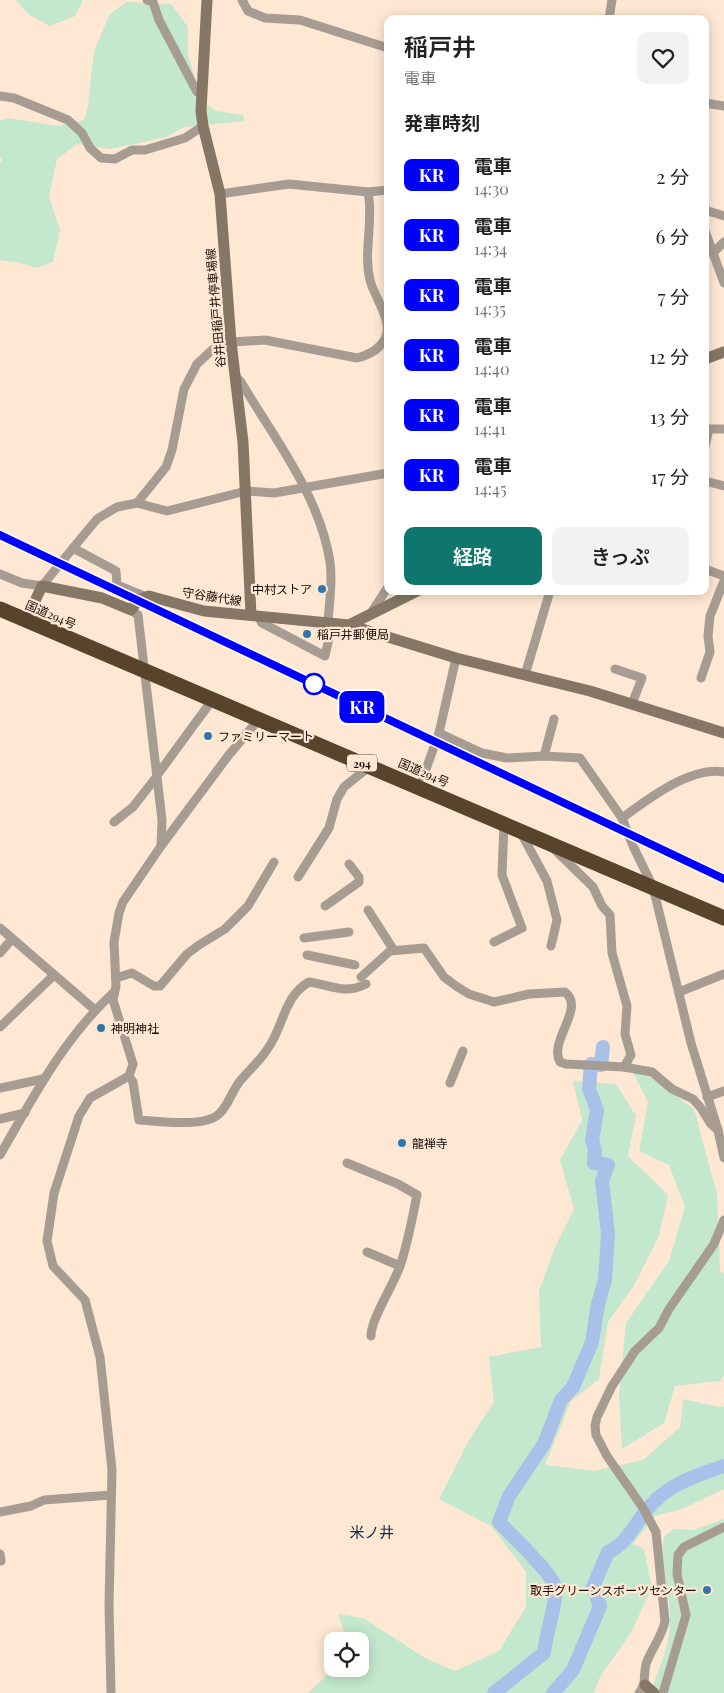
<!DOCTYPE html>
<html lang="ja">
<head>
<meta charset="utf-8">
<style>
  :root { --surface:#fff; --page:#f2f2f2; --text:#222; --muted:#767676; --accent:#0f766e }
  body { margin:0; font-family:"Playfair Display","Noto Sans JP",serif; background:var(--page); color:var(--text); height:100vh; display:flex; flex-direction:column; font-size:19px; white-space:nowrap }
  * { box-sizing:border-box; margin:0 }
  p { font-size:16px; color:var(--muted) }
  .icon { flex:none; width:28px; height:28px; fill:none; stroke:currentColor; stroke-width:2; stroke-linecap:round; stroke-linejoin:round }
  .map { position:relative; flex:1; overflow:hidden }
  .panel { position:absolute; left:384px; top:15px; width:325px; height:580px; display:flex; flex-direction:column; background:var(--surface); border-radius:10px; box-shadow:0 2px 12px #0003 }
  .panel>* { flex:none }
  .badge { padding:0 10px; border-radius:8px; font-size:18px; line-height:32px }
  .fabs { position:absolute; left:324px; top:1632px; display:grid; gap:10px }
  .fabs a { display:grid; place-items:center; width:45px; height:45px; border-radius:10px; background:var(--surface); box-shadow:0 2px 12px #0003; font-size:25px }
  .map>.badge { position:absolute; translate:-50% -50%; box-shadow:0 0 0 2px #fff }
  h2 { padding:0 20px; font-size:19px; line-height:45px }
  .round { display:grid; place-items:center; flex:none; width:52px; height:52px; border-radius:10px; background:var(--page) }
  .overview { display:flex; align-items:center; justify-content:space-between; height:85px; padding:0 20px }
  h1 { font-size:24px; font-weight:600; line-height:38px }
  .action { display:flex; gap:10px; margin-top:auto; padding:10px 20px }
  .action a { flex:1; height:58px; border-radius:10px; background:var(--accent); color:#fff; font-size:20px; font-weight:600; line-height:58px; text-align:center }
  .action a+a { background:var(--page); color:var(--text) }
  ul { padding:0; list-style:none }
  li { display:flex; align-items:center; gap:15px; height:60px; padding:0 20px }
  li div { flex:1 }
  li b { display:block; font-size:19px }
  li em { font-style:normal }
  li .badge { min-width:55px; font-weight:700; text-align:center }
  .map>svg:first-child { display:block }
  .green { fill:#c3e8cd }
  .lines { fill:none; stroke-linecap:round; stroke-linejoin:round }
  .river { stroke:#a9c1e8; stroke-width:14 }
  .street { stroke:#a79c91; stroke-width:9 }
  .secondary { stroke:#857665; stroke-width:11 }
  .highway { stroke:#58442d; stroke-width:15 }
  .rail-casing { stroke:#6a5b50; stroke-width:4.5 }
  .rail { stroke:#fee7d3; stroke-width:2.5; stroke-dasharray:8; stroke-linecap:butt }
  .line-casing { stroke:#fff; stroke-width:11 }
  .line { stroke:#00f; stroke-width:8 }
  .poi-dot { fill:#3176ab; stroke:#fee7d3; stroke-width:2 }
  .stop-dot { fill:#fff; stroke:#00f; stroke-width:2.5 }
  .labels { text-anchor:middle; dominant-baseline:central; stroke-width:4.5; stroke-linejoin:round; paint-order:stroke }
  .shield { fill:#fee7d3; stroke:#5c4e43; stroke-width:1 }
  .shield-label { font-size:11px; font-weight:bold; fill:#160c05 }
  .street-label { font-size:12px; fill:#160c05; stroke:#fee7d3 }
  .poi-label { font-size:12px; fill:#160c05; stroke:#fee7d3; text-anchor:start }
  .quarter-label { font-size:15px; fill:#0b2d46; stroke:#fee7d3 }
</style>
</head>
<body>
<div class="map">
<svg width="724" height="1693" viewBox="0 0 724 1693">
  <rect width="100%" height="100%" fill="#fee7d3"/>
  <g class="green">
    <path d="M 16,0 L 83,0 L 75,16 L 50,26 L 28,14 Z"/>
    <path d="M 126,2 L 171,4 L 188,27 L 188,55 L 202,102 L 216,111 L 243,115 L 244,121 L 184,127 L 166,137 L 111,149 L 77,144 L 57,159 L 49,197 L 60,230 L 53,262 L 37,268 L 16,262 L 0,260 L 0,163 L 2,160 L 0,157 L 0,121 L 8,118 L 58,126 L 84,120 L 88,106 L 94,51 L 110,14 Z"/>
    <path d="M 627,1061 L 694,1109 L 717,1194 L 720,1271 L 724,1274 L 724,1375 L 720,1381 L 675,1386 L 664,1423 L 622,1449 L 619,1396 L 626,1323 L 669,1261 L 685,1207 L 669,1165 L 639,1151 L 648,1102 Z"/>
    <path d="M 573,1081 L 616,1084 L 636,1116 L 628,1156 L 668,1195 L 659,1236 L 633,1287 L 608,1322 L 599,1379 L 571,1401 L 545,1465 L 594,1471 L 643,1460 L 680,1427 L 683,1399 L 720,1407 L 724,1406 L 724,1489 L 682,1509 L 655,1516 L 633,1544 L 644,1549 L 652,1588 L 630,1634 L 600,1677 L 594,1693 L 308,1693 L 331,1671 L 371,1669 L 360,1653 L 360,1641 L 351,1641 L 344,1631 L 338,1614 L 363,1618 L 425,1658 L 455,1671 L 499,1651 L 526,1607 L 526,1572 L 491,1526 L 439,1499 L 469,1440 L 494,1402 L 489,1357 L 541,1347 L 539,1291 L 556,1245 L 574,1209 L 560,1160 L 582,1120 Z"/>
    <path d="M 724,1519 L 724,1693 L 660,1693 L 653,1686 C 658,1670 667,1651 669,1634 C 674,1602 659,1568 664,1537 L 674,1529 L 694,1530 Z"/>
  </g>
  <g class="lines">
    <g class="river">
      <path d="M 494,1693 L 544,1653 C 545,1637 558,1599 555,1587 C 553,1574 510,1534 499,1522 L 509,1496 L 544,1444 L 561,1400 L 573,1387 L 592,1342 L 598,1304 L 605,1280 L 608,1234 L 602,1181 L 608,1165 L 594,1163 L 595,1150 L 592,1140 L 597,1110 L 589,1089 L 591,1064 L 601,1065 L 603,1047"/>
      <path d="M 553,1693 L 573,1670 L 600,1606 L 593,1587 L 608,1552 C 629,1543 636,1520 652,1504 C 671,1483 698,1475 724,1466"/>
    </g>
    <g class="street">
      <path d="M 147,0 L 153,2 L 159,20 L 197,92 L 202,92"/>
      <path d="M 242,0 L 248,11 L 265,18 L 300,20 L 388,48"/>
      <path d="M 609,19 L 612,0"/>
      <path d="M 0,96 L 14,98 L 68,120 L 82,133 L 90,148 L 101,158 L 115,159 L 132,150 L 145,150 L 185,138 L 203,126"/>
      <path d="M 705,103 L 724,106"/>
      <path d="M 220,194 L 289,184 L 368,192 L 388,190"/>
      <path d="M 705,210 L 724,216"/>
      <path d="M 705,231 L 724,283"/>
      <path d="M 713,253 L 724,242"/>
      <path d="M 235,376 L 241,382 C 274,438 320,496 330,562 C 333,582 329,603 328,623"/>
      <path d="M 705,446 L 709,429 L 724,429"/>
      <path d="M 705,481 L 724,486"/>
      <path d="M 137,503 L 166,467 L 172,450 L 184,389 L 197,364 L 212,350 L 231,342 L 265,340 L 357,358 C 369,355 379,350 385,339 C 394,322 374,297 370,280 C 363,251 374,221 368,192"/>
      <path d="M 705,569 L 724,576"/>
      <path d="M 0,574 L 22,583 L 42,586 L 73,548"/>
      <path d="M 144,596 L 117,585 L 116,571 L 73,548 L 97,519 L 117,507 L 137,503 L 167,511 L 246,491 L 274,493 L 388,473"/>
      <path d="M 131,610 L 138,615 L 162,820 L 161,846"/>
      <path d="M 371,613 L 388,587"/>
      <path d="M 258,616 L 262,623 L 325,656 L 332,624"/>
      <path d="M 615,669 L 642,678 L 632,704"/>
      <path d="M 525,675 L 550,591"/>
      <path d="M 701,678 L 710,652 L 708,636 L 710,616 L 724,581"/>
      <path d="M 439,733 L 482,753 L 507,758 L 544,756 L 580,758 L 622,818 L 633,846 L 653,887 L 691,1043 L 718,1130 L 724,1158"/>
      <path d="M 544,756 L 554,719"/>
      <path d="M 158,774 L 213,699"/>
      <path d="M 420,786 L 439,733 L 456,658"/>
      <path d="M 622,818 C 648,799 691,766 724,772"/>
      <path d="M 114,822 L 133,807 L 154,780"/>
      <path d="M 520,831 L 547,881 L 557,920 L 551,946"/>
      <path d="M 553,848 L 593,887 L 602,906 L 610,915 L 612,953 L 627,1006 L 625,1034 L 631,1055 L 624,1067"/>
      <path d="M 298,877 L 329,828 L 337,799 L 344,787 L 370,766"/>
      <path d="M 325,906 L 359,882 L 359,877 L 349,864"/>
      <path d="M 368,910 L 393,949"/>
      <path d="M 0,928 L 95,1010"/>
      <path d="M 304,938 L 349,932"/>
      <path d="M 494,942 L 522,928 L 502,875 L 504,824"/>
      <path d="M 0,953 L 12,939"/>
      <path d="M 307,955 L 355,965"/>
      <path d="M 361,977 L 390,951 L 424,948 L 444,977 L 456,986 L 469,994 L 494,1002 L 529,994 L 565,992 C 586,1008 548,1041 560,1062 L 566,1064 L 624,1067 L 652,1072 L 672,1089 L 693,1099 L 701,1108 L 711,1124 L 718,1130"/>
      <path d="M 116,978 L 132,973 L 154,986 L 160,986 L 187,954 L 199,945 L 225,929 L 248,906 L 274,862"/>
      <path d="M 679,992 L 724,974"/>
      <path d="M 0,1027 L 53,976"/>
      <path d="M 129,1076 L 133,1082 L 139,1120 C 159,1121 204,1128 219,1114 C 228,1106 232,1091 240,1081 C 252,1067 267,1054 275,1036 C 285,1015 288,994 309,982 C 331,985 344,995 366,984"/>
      <path d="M 450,1083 L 463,1051"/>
      <path d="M 0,1088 L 43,1079"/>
      <path d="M 707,1097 L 724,1091"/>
      <path d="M 0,1119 L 25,1113"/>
      <path d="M 0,1155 C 33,1098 63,1039 113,993"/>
      <path d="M 347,1163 L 398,1184 L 417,1195 C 412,1219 408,1243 400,1266 C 393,1286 371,1319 371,1336"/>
      <path d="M 367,1252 L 400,1266"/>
      <path d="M 0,1512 L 31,1506 L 44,1500 L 111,1495"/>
      <path d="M 0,1554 L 1,1561"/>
      <path d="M 111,1693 L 109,1605 L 112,1470 L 100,1357 L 85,1300 L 53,1266 L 47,1241 L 54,1193 L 79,1116 L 90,1098 L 129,1076 L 133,1064 L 113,1000 L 116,986 L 114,942 L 119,913 L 123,902 L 161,846 L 228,756 L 259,719"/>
      <path d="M 639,1693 C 647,1683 643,1676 646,1664 C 651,1649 662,1637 665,1621 L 656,1532 L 643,1508 L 607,1456 L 596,1435 L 595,1426 L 597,1417 L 612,1386 L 635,1351 L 659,1328 L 669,1309 L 714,1244 L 724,1220"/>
      <path d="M 663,1693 L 686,1615 L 677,1574 L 678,1555 L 684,1547 L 724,1527"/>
    </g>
    <g class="secondary">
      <path d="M 207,0 L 201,111 L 203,126 L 220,194 L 231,342 L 243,442 L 251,615"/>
      <path d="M 705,359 L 724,352"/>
      <path d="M 26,620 L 42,586 L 102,598 L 131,610 L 138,600 L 149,596 L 204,611 L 349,625 L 417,591"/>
      <path d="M 349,625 L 456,658 L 590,691 L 724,733"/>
      <path d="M 645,1685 L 654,1693"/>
    </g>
    <path class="highway" d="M 0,609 L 724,918"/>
    <g class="rail-casing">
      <path id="rail" d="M 0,535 L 724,879"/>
    </g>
    <use href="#rail" class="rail"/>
  </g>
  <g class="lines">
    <g class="line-casing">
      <path id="line" d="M 0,535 L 724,879"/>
    </g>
    <use href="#line" class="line"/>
  </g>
  <g class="poi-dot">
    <circle cx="322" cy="589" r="5"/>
    <circle cx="307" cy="634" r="5"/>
    <circle cx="208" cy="736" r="5"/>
    <circle cx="101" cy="1028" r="5"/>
    <circle cx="402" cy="1143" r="5"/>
    <circle cx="707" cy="1590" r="5"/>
  </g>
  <circle class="stop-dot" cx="314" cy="684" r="10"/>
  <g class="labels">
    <rect class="shield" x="347" y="754.5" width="30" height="17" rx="4"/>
    <g class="shield-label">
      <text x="362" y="763">294</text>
    </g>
    <g class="street-label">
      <text transform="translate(215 308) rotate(-95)">谷井田稲戸井停車場線</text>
      <text transform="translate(212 596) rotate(9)">守谷藤代線</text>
      <text transform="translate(51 614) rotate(23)">国道294号</text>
      <text transform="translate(424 772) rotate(23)">国道294号</text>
    </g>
    <g class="poi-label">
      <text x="312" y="589" text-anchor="end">中村ストア</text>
      <text x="317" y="634">稲戸井郵便局</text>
      <text x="218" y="736">ファミリーマート</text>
      <text x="111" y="1028">神明神社</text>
      <text x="412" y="1143">龍禅寺</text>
      <text x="697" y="1590" text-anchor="end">取手グリーンスポーツセンター</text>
    </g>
    <g class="quarter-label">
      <text x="372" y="1532">米ノ井</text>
    </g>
  </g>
</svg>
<div class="fabs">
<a><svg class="icon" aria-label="locate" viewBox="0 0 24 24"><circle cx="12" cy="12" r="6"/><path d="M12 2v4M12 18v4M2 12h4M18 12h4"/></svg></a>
</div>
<b class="badge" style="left:362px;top:707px;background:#00f;color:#fff">KR</b>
<section class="panel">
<div class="overview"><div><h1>稲戸井</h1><p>電車</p></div><a class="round"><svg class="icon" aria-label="heart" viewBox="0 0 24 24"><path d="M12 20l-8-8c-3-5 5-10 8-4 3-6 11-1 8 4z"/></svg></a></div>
<h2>発車時刻</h2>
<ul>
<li><span class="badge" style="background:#00f;color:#fff">KR</span><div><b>電車</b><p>14:30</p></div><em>2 分</em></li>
<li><span class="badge" style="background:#00f;color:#fff">KR</span><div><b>電車</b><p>14:34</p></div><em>6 分</em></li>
<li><span class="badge" style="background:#00f;color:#fff">KR</span><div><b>電車</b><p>14:35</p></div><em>7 分</em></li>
<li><span class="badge" style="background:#00f;color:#fff">KR</span><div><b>電車</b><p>14:40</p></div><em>12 分</em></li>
<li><span class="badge" style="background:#00f;color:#fff">KR</span><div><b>電車</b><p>14:41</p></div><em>13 分</em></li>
<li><span class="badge" style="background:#00f;color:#fff">KR</span><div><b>電車</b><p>14:45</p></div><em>17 分</em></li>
</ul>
<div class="action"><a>経路</a><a>きっぷ</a></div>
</section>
</div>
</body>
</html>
